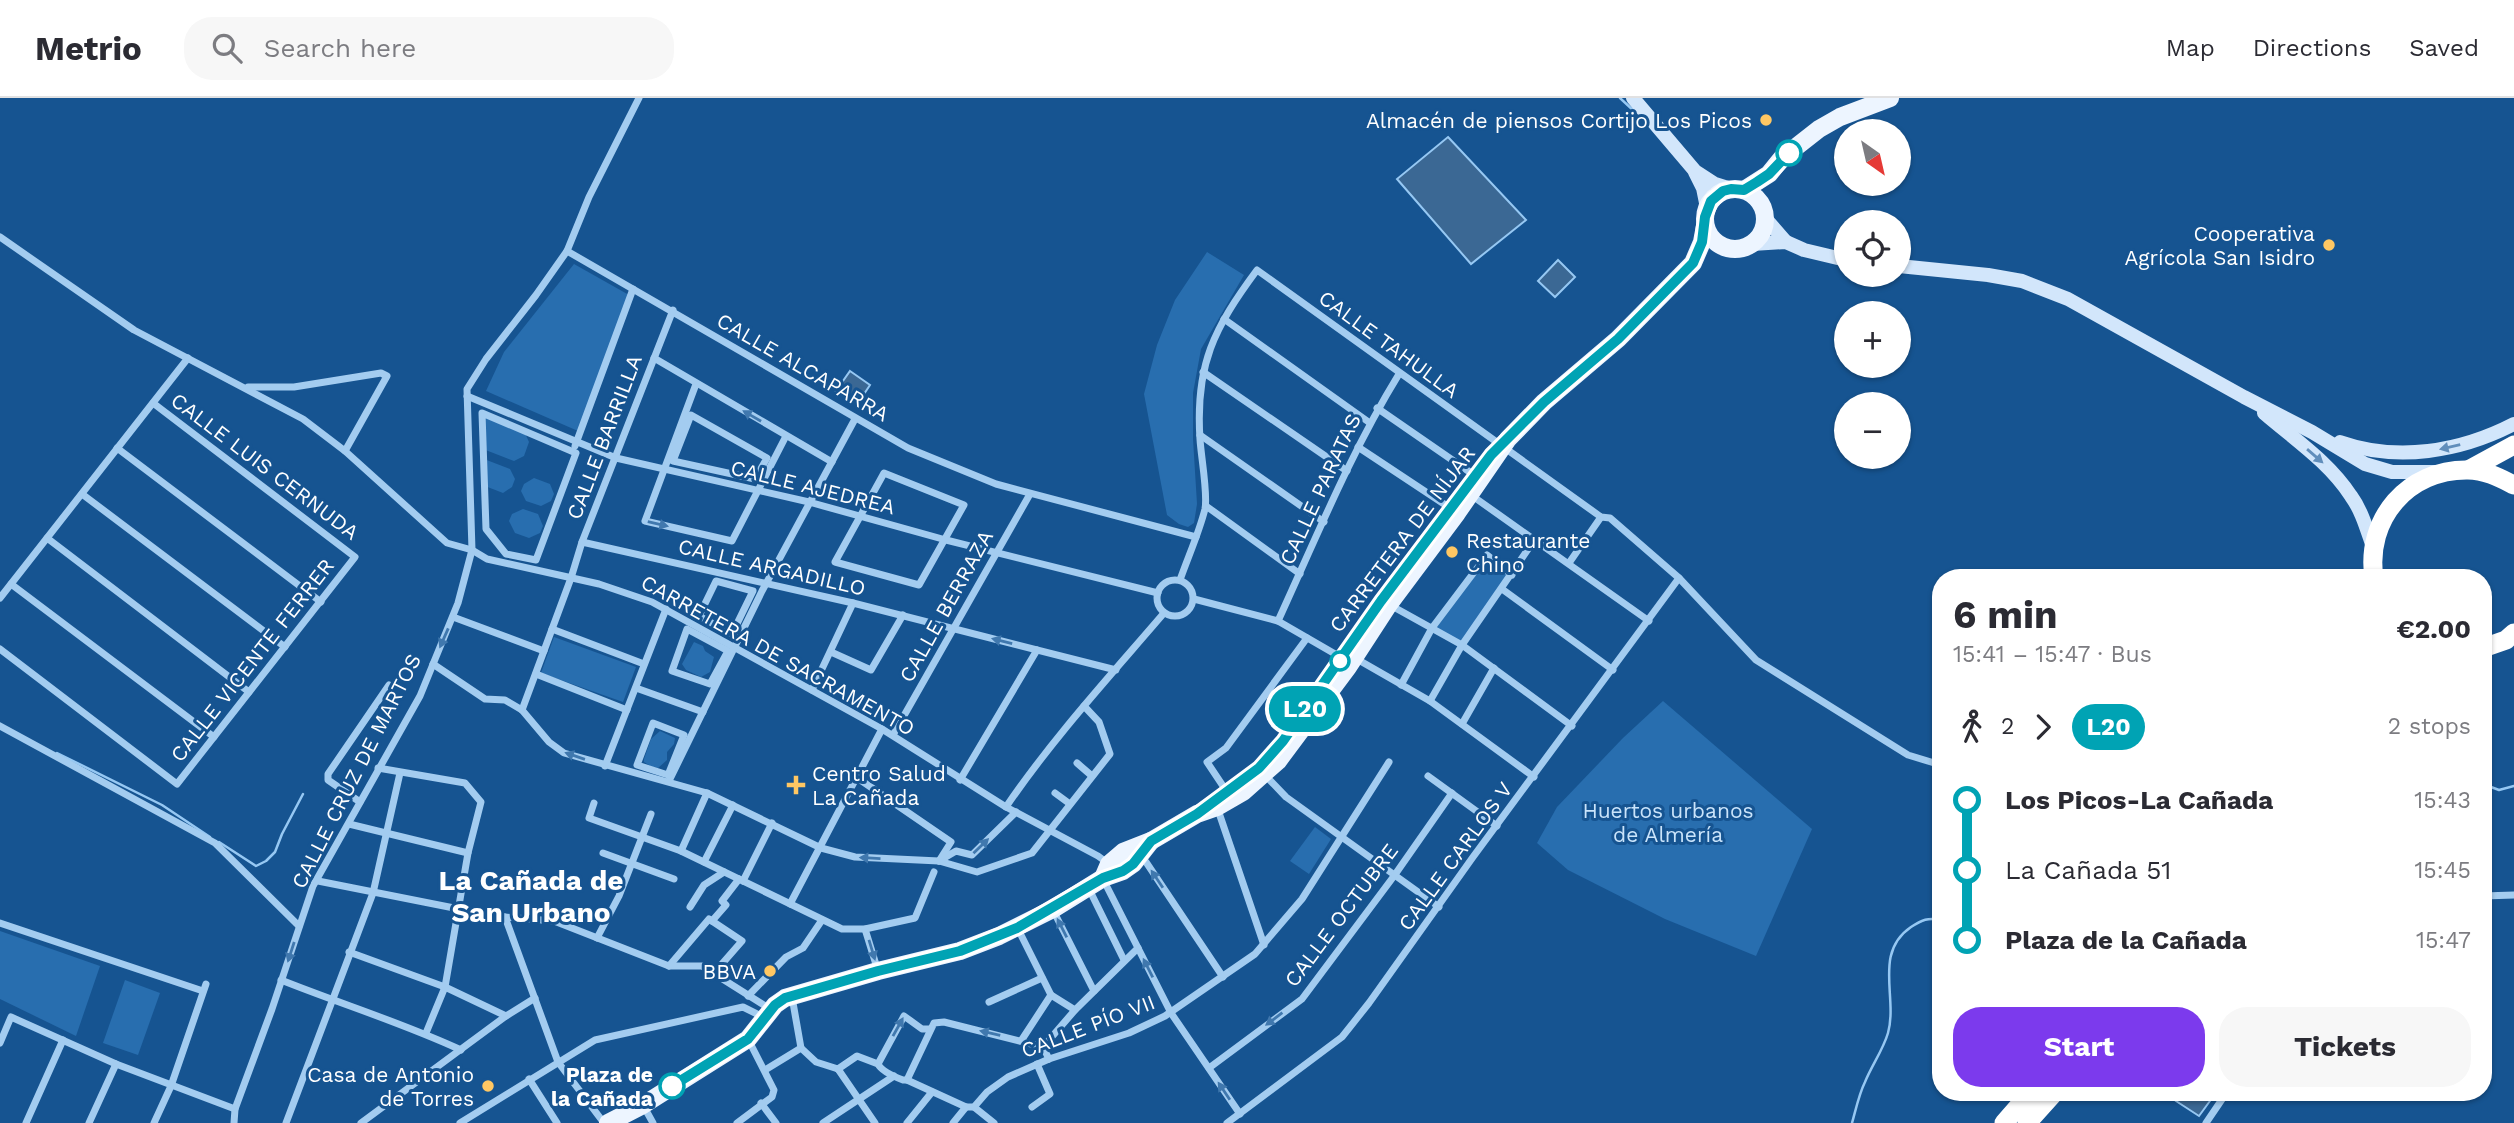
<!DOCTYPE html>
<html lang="en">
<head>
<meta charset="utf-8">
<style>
  :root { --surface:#fff; --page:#f7f7f7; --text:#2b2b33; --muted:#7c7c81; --line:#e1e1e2; --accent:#7c3aed }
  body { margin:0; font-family:"Work Sans",sans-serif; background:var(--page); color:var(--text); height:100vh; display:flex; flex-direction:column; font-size:26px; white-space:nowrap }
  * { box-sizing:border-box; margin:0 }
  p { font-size:23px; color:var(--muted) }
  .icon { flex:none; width:38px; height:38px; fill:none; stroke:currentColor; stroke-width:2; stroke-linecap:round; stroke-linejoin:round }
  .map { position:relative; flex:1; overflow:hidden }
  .sheet { position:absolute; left:1932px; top:471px; width:560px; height:532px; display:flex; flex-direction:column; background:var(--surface); border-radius:28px; box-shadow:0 2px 5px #0004 }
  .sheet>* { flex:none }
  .badge { padding:0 14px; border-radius:23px; font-size:24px; line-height:46px }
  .needle { width:46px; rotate:146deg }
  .tools { position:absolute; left:1834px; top:21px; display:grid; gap:14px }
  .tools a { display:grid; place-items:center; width:77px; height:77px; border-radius:50%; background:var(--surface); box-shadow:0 2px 5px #0004; font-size:35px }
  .map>.badge { position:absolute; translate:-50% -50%; box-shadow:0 0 0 4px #fff }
  .legs { display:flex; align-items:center; gap:10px; height:77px; padding:0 21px; font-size:23px }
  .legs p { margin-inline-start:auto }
  .head { display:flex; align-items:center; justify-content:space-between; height:119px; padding:0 21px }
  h1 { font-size:38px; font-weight:700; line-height:52px }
  .cta { display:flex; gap:14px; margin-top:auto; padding:14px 21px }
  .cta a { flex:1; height:80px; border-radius:28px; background:var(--accent); color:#fff; font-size:28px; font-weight:700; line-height:80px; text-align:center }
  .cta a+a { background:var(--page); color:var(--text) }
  ul { padding:0 21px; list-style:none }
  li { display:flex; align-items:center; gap:24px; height:70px; font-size:26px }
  li i { display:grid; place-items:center; width:10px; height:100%; margin:0 9px; background:currentColor }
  li i::after { content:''; width:18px; height:18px; margin:-9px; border:5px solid; border-radius:50%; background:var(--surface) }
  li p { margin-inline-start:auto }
  li:first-child i { background:linear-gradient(#0000 50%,currentColor 0) }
  li:last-child i { background:linear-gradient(currentColor 50%,#0000 0) }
  header { display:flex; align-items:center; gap:42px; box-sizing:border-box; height:98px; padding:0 35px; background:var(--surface); border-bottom:2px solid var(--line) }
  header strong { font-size:33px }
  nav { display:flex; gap:38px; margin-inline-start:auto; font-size:24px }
  .search { width:490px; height:63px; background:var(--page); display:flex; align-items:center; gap:18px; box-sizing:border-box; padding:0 24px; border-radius:28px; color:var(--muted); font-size:26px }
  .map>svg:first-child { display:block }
  .green { fill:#286eaf }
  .water { fill:#3b6894; stroke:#96c8f3; stroke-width:2 }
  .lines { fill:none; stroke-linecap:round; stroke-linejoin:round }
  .stream { stroke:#96c8f3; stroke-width:2.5 }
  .street { stroke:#a3ccf0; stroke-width:7 }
  .secondary { stroke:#d2e6fb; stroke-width:14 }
  .primary { stroke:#edf5ff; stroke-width:18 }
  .highway { stroke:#fff; stroke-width:19 }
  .oneway { fill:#4078ae }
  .oneway2 { fill:#618ebb }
  .line-1-casing { stroke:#fff; stroke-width:16 }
  .line-1 { stroke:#00a3b4; stroke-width:10 }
  .poi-dot { fill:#ffc763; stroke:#165491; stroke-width:2.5 }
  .stop-1-dot { fill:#fff; stroke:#00a3b4; stroke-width:3.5 }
  .labels { text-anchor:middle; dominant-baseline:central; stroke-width:6; stroke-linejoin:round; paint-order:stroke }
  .poi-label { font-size:21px; fill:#fff; stroke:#165491; text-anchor:end }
  .street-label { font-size:21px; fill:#fff; stroke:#165491 }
  .park-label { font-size:21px; fill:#cae4fb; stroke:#165491 }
  .stop-label { font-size:21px; font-weight:bold; fill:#fff; stroke:#165491; text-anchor:end }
  .district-label { font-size:28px; font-weight:bold; fill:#fff; stroke:#165491 }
</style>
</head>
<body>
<header>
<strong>Metrio</strong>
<div class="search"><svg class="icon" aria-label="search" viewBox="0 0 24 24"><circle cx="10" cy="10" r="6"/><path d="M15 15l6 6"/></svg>Search here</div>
<nav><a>Map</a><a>Directions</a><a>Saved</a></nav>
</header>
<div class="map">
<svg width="2514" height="1025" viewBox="0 0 2514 1025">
  <rect width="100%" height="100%" fill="#165491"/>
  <g class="green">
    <path d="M 1207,154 L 1244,177 L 1201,251 L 1193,295 L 1193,341 L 1197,406 L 1194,425 L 1188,429 L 1179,426 L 1167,417 L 1144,296 L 1157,247 L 1175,202 Z"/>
    <path d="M 574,166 L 629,197 L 578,333 L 486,293 L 504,254 Z"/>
    <path d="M 482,315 L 524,333 L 529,344 L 524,358 L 514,363 L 483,351 Z"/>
    <path d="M 484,361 L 510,371 L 515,381 L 512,389 L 503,395 L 485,388 Z"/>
    <path d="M 534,380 L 550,386 L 554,396 L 551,403 L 541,408 L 526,403 L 521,393 L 524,386 Z"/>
    <path d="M 523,411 L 538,416 L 543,428 L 540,435 L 529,440 L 515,435 L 509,423 L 512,416 Z"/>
    <path d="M 1487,457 L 1512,477 L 1462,547 L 1432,530 Z"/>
    <path d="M 554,539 L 636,569 L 623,604 L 541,575 Z"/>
    <path d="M 694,544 L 703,548 L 705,553 L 714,559 L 710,574 L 701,579 L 686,572 L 682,566 Z"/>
    <path d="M 1663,603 L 1812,731 L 1756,858 L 1665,821 L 1568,772 L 1537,745 L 1557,709 L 1623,640 Z"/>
    <path d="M 660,633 L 675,640 L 674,646 L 667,654 L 667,662 L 658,670 L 652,669 L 644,664 L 644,661 L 651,641 Z"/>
    <path d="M 1315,729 L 1331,741 L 1309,776 L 1290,763 Z"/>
    <path d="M 0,833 L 100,868 L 76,938 L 0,901 Z"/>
    <path d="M 125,882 L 160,895 L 138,957 L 103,945 Z"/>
  </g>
  <g class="water">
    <path d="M 1448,39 L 1526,122 L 1471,166 L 1397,81 Z"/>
    <path d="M 1558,162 L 1575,179 L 1555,199 L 1538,183 Z"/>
    <path d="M 850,273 L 870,287 L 858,305 L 854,302 L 852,304 L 836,293 Z"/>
    <path d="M 2182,994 L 2212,994 L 2215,996 L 2199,1018 L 2176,1003 Z"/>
  </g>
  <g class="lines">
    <g class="stream">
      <path d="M 1620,0 L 1634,13"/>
      <path d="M 57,655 L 162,707 L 210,739"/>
      <path d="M 2483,686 L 2499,692 L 2514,688"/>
      <path d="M 219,744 L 256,768 L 266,763 L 275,754 L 282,736 L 303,696"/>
      <path d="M 1852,1025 C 1856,1011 1859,996 1865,984 C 1872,967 1883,952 1888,935 C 1898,899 1873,855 1911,829 C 1922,822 1928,819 1941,822"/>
    </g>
    <g class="street">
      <path d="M 0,139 L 134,232 L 303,321 L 345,353 L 447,445 L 472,452 L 487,461 L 599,486 L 652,504 L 882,631 L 1006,709 L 1098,758 L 1109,766"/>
      <path d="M 567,153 L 908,350 L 996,386 L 1196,439"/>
      <path d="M 1224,221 L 1370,325"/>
      <path d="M 654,260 L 832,364"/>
      <path d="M 1203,274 L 1347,373"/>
      <path d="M 696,286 L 645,423 L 732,443 L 786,338"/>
      <path d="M 248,289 L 294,289 L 381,275 L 387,278 L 345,353"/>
      <path d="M 467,298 L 616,360 L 809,404 L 946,442 L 1158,495"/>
      <path d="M 1377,310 L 1474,377"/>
      <path d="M 482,315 L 576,355 L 536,462 L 506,456 L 486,431 Z"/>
      <path d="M 691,317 L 767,360 L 755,381 L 673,363 Z"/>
      <path d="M 1200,337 L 1324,424"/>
      <path d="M 575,348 L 633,191"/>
      <path d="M 1358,349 L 1450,410"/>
      <path d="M 117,350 L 321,504"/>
      <path d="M 884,375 L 964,407 L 919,487 L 835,464 Z"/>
      <path d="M 82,396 L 285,549"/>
      <path d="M 1471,397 L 1649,523"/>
      <path d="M 1206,408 L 1300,476"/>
      <path d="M 47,440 L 249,594"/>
      <path d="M 582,444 L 853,505 L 1116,572"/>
      <path d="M 1569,465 L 1601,419"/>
      <circle cx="1175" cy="500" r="18"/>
      <path d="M 1180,482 C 1188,459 1199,435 1205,411 C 1208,395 1201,359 1200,341 C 1195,267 1214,230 1257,172 L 1601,419 L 1610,420 L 1679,480 L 1756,562 L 1908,657 L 1941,667"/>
      <path d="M 716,483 L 753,493 L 732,536 L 699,518 Z"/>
      <path d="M 11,486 L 214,639"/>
      <path d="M 1502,491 L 1613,572"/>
      <path d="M 0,500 L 188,260"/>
      <path d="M 1194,501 L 1278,523 L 1342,560"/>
      <path d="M 1390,507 L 1462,547 L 1572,628"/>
      <path d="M 453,519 L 544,553"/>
      <path d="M 1278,523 C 1316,440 1351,354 1399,276"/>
      <path d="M 552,531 L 644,566"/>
      <path d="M 687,531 L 728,553 L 710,586 L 672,573 Z"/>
      <path d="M 0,551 L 177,686 L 355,459 L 153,305"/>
      <path d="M 831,554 L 871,572 L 903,517"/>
      <path d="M 1355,560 L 1430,603 L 1534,679"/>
      <path d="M 433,566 L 485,601 L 505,602 L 522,612 L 549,644 L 564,655 L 707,695 L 821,750 L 855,759 L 939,763 L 977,774 L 1032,755 L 1110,656 L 1099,624 L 1084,608"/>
      <path d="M 536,576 L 627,612"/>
      <path d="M 1401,587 L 1432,530 L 1487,457 L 1512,477"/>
      <path d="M 636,590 L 703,614"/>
      <path d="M 812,592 L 853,505"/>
      <path d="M 1430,603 L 1462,547 L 1535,441"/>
      <path d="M 522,612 L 571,480 L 582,444 L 673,212"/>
      <path d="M 653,625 L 684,637 L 668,677 L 637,667 Z"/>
      <path d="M 1462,626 L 1494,570"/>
      <path d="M 0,628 L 215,745 L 299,828"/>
      <path d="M 893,637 L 1030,396"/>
      <path d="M 1077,665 L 1092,678"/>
      <path d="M 605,668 L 666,511"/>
      <path d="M 378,670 L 465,685 L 481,704 L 468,755 L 445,889 L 426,935"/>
      <path d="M 1264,676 L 1286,699 L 1439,809"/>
      <path d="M 1428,678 L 1497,728"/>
      <path d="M 856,679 L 951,744 L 939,763"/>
      <path d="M 960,682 L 1037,552"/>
      <path d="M 669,683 L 762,493 L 855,321"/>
      <path d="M 1227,694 L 1207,664 L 1226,650 L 1307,540"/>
      <path d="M 1055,695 L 1070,706"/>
      <path d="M 360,704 L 328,682 L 328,676 L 389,587"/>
      <path d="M 594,705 L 589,720 L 681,753 L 842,831 L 865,831 L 915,820 L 934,774"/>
      <path d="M 1006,709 C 1053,640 1110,578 1164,515"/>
      <path d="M 1217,709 L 1264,847"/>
      <path d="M 349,726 L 468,755"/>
      <path d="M 681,753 L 707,695"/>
      <path d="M 603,755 L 674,781"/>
      <path d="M 1138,761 L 1146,764 L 1223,879"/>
      <path d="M 939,763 L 956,753 L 972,757 L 1016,714"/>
      <path d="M 704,764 L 733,707"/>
      <path d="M 1103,781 L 1171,915 L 1240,1016"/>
      <path d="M 318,783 L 459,811 L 505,819 L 554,823 L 669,868 L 702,868 L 770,911"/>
      <path d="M 743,783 L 772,725"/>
      <path d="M 1089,791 L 1124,862"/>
      <path d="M 2483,798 L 2514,797"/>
      <path d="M 790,806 L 882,631"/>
      <path d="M 690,809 L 704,787 L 724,774"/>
      <path d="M 1053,812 L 1094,893"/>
      <path d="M 505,819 L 558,964 L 604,1025"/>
      <path d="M 712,823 L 726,807 L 722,803 L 739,781"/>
      <path d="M 0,825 L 203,893"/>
      <path d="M 865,831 L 878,873"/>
      <path d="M 1018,831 L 1051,897 L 1075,912"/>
      <path d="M 597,840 L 619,798 L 651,716"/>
      <path d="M 349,854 L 445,889 L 506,918"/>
      <path d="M 669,868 L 709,821 L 742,843 L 714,875"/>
      <path d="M 281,882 C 341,906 403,925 461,952"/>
      <path d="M 748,898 L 786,859 L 803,850 L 822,822"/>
      <path d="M 989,904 L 1042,880"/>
      <path d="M 1021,943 L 1051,897"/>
      <path d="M 0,945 L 11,919 L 116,966 L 235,1011"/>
      <path d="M 1043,949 L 1075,912 L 1138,850"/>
      <path d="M 801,950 L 816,964 L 838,971"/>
      <path d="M 878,966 L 904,918 L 922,931 L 929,931"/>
      <path d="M 1209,970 L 1302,901 L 1394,778 L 1452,695"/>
      <path d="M 838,971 L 857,958 L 878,966 C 882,974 895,979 903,982 L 907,982 L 966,1009"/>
      <path d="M 838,971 L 875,1025"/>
      <path d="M 765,972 L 801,950 L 792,899"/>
      <path d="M 529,981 L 557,1025"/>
      <path d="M 907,982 L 934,925 L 944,924 L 1043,949 L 1049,961"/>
      <path d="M 761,1005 L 776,1025"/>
      <path d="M 643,1007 L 653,1025"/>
      <path d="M 974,1009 L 994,1025"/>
      <path d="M 1032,1009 L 1050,996 L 1037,966"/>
      <path d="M 26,1025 L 63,942"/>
      <path d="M 89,1025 L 116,966"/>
      <path d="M 154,1025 L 171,988 L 206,886"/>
      <path d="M 234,1025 L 235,1011 L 272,911 L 313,788 L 420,598 L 458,505 L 472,452 L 467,291 L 486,261 L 536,197 L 567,153 L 589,99 L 639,0"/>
      <path d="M 286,1025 L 373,795 L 400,675"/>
      <path d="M 361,1025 L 506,918 L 535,900"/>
      <path d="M 460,1025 L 595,942 L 743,909 L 763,919"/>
      <path d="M 737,1025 L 772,999 L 774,992 L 748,941"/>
      <path d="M 823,1025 L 894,978"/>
      <path d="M 907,1025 L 932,994"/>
      <path d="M 953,1025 L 966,1009 L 974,1009 L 987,994 L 1008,979 L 1049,961 L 1129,935 L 1165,918 L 1255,856 L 1302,801 L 1389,664"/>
      <path d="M 1227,1025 L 1342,939 L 1369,905 L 1473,759 L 1679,480"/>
      <path d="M 2206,1025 L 2227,994"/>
    </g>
    <g class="secondary">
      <path d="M 1633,0 L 1695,73 L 1715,86 L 1731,91"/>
      <path d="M 1695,74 L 1703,90 L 1707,110"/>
      <path d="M 1766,121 L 1786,144"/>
      <path d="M 1752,146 L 1786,144 L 1804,152 L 1846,162"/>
      <path d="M 1899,168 L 1988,177 L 2022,183 L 2068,201 L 2244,299 L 2312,334 L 2365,366 L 2392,374 L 2437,374"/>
      <path d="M 2264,315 C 2294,341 2329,364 2351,398 C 2362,413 2367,432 2373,449"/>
      <path d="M 2340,344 C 2397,364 2460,354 2514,326"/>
    </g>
    <g class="primary">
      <circle cx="1735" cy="121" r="30"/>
      <path d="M 1744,92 L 1769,76 L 1782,60 L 1819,31 L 1840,19 L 1890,0"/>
      <path d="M 1103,780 L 1109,766 L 1123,754 L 1151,743 L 1197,716 L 1217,709 L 1243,694 L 1278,663 L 1348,569 L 1389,506 L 1457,415 L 1508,341 L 1544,304 L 1618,241 L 1693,165 L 1702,144 L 1705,128"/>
      <path d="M 608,1025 L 643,1007 L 748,941 L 775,907 L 785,900 L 878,873 L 960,853 L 999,838 L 1053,811 L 1103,780 L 1123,773 L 1133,766 L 1151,743"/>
    </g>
    <g class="highway">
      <path d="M 2470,371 L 2514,347"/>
      <path d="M 2374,480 C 2365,421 2408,371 2468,372 C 2485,372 2500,380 2514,387"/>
      <path d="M 2483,550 L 2506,542 L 2514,535"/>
      <path d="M 2004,1025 L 2031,994"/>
      <path d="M 2027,1025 L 2055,994"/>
    </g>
  </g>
  <defs><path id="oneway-solid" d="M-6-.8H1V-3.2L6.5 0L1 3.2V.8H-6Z" transform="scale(1.75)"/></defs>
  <g class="oneway">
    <use href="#oneway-solid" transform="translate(752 318) rotate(-150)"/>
    <use href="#oneway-solid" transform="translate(658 426) rotate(13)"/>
    <use href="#oneway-solid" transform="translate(444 540) rotate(114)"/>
    <use href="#oneway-solid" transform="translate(1002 543) rotate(-166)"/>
    <use href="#oneway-solid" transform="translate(575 658) rotate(-161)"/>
    <use href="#oneway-solid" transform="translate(981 748) rotate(-44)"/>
    <use href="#oneway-solid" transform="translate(870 760) rotate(-177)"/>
    <use href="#oneway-solid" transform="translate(1157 781) rotate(-124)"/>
    <use href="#oneway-solid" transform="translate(1062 830) rotate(-117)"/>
    <use href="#oneway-solid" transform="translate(872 852) rotate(73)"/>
    <use href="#oneway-solid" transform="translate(291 854) rotate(108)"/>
    <use href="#oneway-solid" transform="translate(1148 870) rotate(-117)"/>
    <use href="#oneway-solid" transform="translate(1274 921) rotate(143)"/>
    <use href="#oneway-solid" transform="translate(898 929) rotate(-61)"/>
    <use href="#oneway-solid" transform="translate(990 935) rotate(-167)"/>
    <use href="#oneway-solid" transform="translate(1224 993) rotate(-124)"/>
  </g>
  <g class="oneway2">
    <use href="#oneway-solid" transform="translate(2450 349) rotate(167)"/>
    <use href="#oneway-solid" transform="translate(2315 358) rotate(41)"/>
  </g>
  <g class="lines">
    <g class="line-1-casing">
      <path id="line-1" d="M 672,988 L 748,941 L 775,907 L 785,900 L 878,873 L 960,853 L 1017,830 L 1103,780 L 1123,773 L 1133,766 L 1151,743 L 1197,716 L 1259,670 L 1283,643 L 1381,503 L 1491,357 L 1544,304 L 1618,241 L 1693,165 L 1702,144 L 1705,119 L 1711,103 L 1723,93 L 1731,91 L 1744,92 L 1757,84 L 1769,76 L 1789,55"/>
    </g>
    <use href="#line-1" class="line-1"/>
  </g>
  <g class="poi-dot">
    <circle cx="1766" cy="22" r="7"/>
    <circle cx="2329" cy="147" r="7"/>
    <circle cx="1452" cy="454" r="7"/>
    <path d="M792.5 676.5h7v7h7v7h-7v7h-7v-7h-7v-7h7z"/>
    <circle cx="770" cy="873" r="7"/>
    <circle cx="488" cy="988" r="7"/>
  </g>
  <g class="stop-1-dot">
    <circle cx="1789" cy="55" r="12"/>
    <circle cx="1340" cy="563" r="9"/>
    <circle cx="672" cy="988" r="12"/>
  </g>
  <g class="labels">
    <g class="poi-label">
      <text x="1752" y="22">Almacén de piensos Cortijo Los Picos</text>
      <text x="2315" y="135">Cooperativa<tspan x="2315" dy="24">Agrícola San Isidro</tspan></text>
      <text x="1466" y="442" text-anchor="start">Restaurante<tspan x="1466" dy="24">Chino</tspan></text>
      <text x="812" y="675" text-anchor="start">Centro Salud<tspan x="812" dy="24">La Cañada</tspan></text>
      <text x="756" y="873">BBVA</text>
      <text x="474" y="976">Casa de Antonio<tspan x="474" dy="24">de Torres</tspan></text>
    </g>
    <g class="street-label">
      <text transform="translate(1389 246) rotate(36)">CALLE TAHULLA</text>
      <text transform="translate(803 269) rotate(30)">CALLE ALCAPARRA</text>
      <text transform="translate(604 339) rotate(-69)">CALLE BARRILLA</text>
      <text transform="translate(265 368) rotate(37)">CALLE LUIS CERNUDA</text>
      <text transform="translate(813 389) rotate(14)">CALLE AJEDREA</text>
      <text transform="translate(1320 391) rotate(-65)">CALLE PARATAS</text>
      <text transform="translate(1402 441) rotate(-53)">CARRETERA DE NÍJAR</text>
      <text transform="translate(772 469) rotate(13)">CALLE ARGADILLO</text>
      <text transform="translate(946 508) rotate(-61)">CALLE BERRAZA</text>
      <text transform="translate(778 557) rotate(29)">CARRETERA DE SACRAMENTO</text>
      <text transform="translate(252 562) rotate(-52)">CALLE VICENTE FERRER</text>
      <text transform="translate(356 673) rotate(-63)">CALLE CRUZ DE MARTOS</text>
      <text transform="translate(1455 758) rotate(-54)">CALLE CARLOS V</text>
      <text transform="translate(1341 817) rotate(-53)">CALLE OCTUBRE</text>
      <text transform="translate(1088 928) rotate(-21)">CALLE PÍO VII</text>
    </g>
    <g class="park-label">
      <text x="1668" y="712">Huertos urbanos<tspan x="1668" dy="24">de Almería</tspan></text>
    </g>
    <g class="stop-label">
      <text x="653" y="976">Plaza de<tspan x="653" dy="24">la Cañada</tspan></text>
    </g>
    <g class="district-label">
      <text x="531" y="782">La Cañada de<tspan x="531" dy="32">San Urbano</tspan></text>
    </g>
  </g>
</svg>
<div class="tools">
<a><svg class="needle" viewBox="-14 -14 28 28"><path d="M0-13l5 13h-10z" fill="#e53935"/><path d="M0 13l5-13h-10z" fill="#7c7c81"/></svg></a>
<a><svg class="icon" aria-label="locate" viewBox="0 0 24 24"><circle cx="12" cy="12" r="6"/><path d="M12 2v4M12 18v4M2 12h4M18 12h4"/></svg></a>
<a>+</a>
<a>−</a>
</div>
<b class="badge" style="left:1305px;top:611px;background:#00a3b4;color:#fff">L20</b>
<section class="sheet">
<div class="head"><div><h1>6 min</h1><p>15:41 – 15:47 · Bus</p></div><b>€2.00</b></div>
<div class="legs"><svg class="icon" aria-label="walk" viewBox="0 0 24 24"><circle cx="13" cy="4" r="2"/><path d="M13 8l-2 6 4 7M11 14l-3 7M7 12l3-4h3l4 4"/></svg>2<svg class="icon" aria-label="forward" viewBox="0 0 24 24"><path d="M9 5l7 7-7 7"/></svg><b class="badge" style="background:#00a3b4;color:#fff">L20</b><p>2 stops</p></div>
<ul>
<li><i style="color:#00a3b4"></i><b>Los Picos-La Cañada</b><p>15:43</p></li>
<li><i style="color:#00a3b4"></i><span>La Cañada 51</span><p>15:45</p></li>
<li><i style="color:#00a3b4"></i><b>Plaza de la Cañada</b><p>15:47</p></li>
</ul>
<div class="cta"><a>Start</a><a>Tickets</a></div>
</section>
</div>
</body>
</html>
